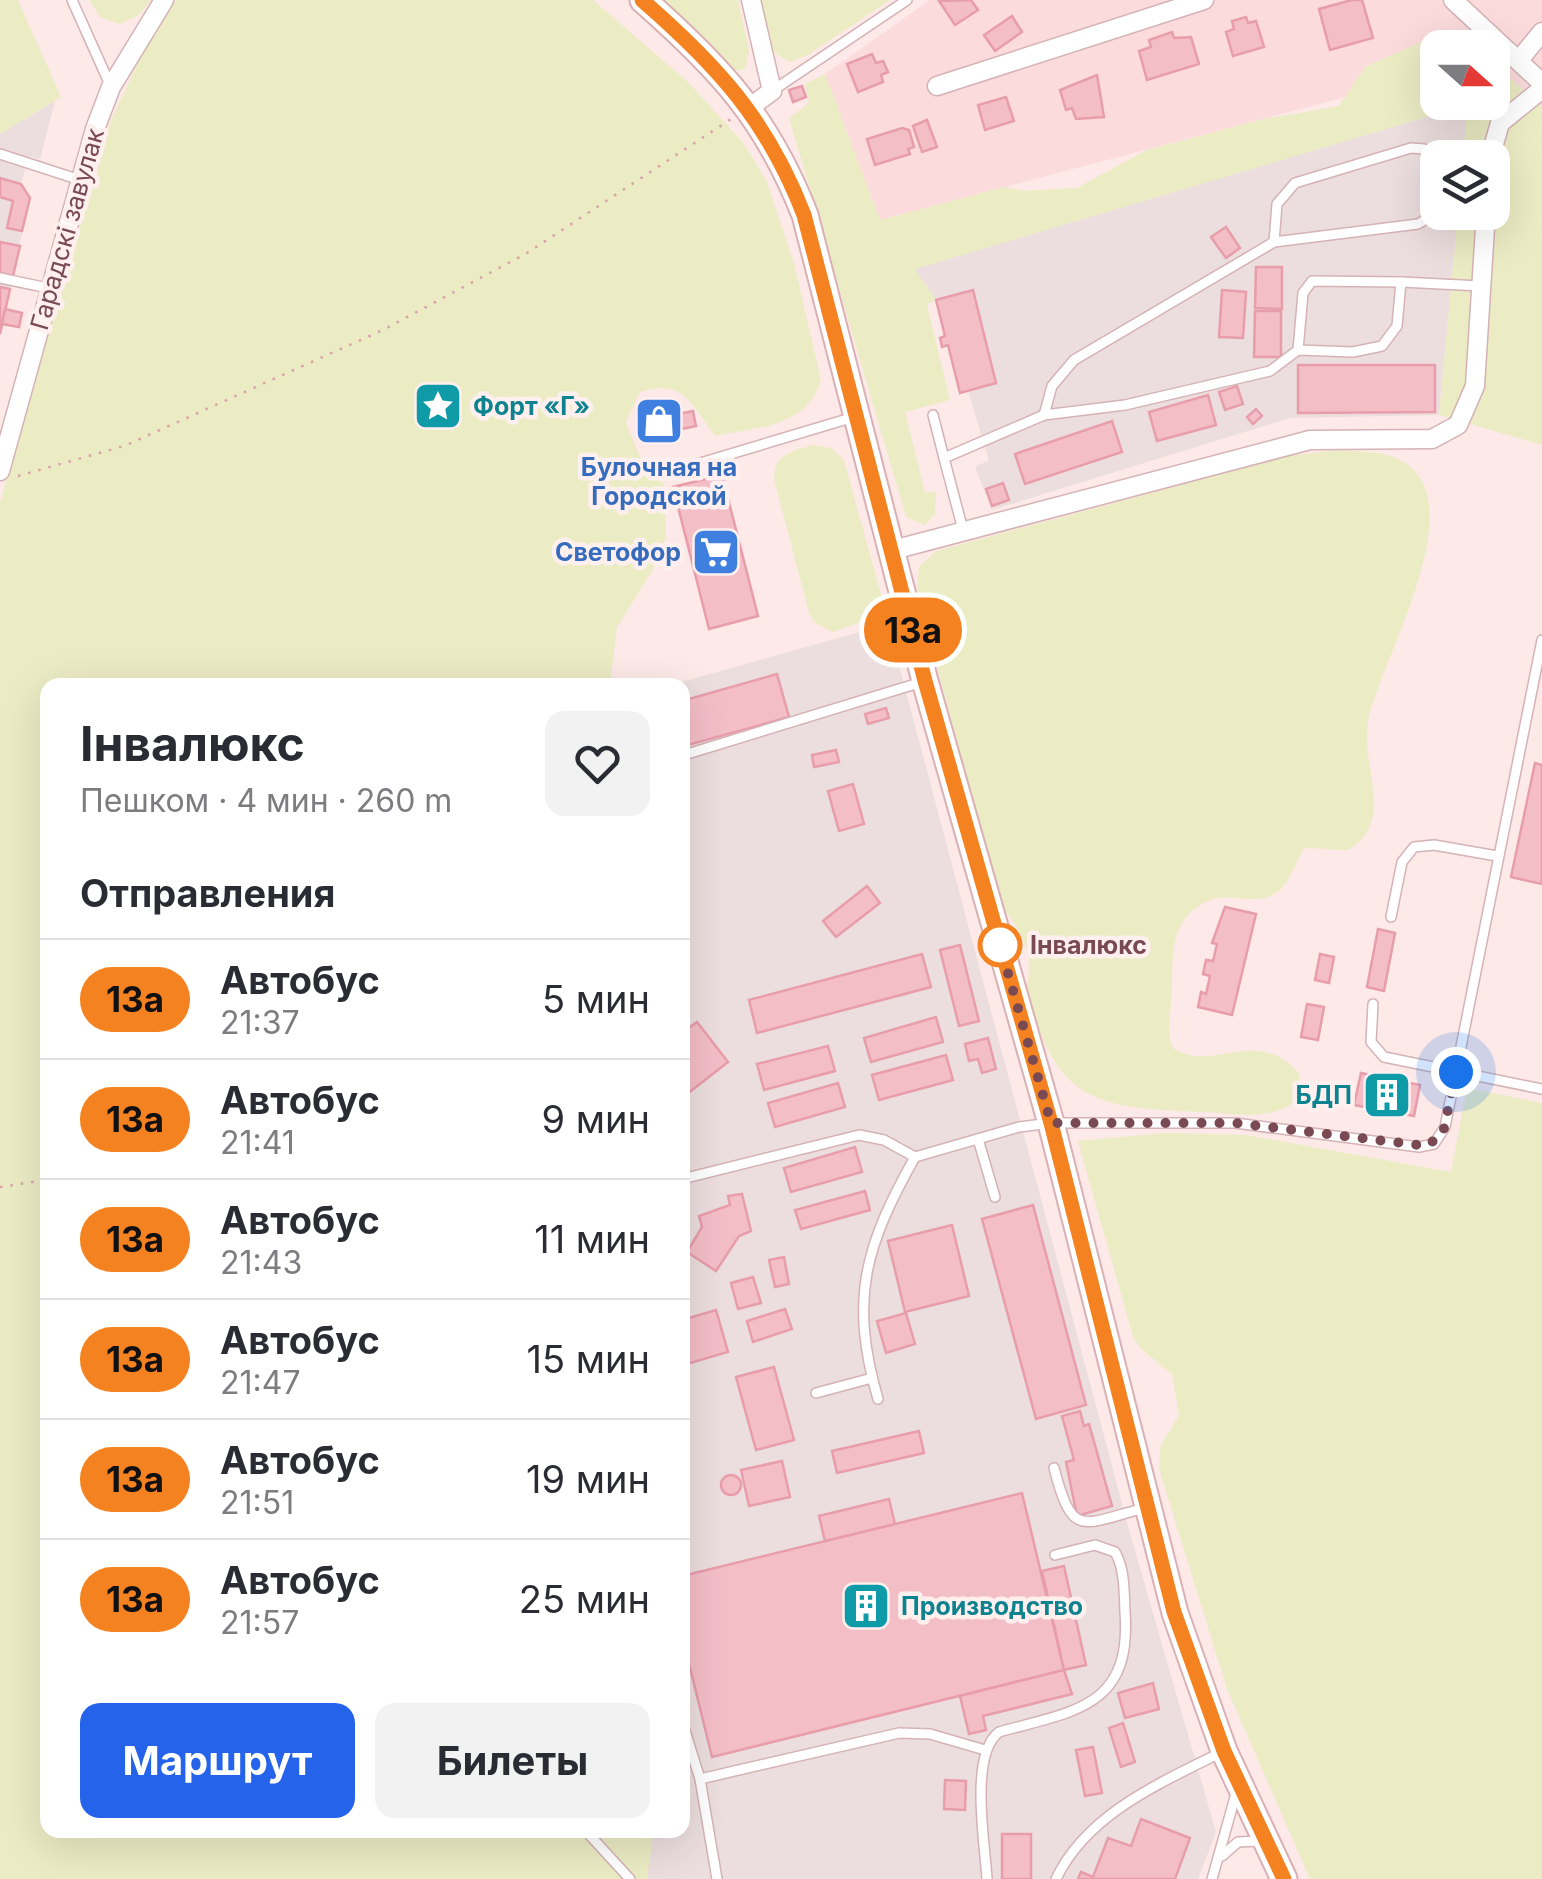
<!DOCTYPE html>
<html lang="ru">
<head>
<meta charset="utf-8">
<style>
  :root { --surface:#fff; --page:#f2f2f3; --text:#2b2b33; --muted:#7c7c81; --line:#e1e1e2; --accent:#2563eb }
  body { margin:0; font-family:Inter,sans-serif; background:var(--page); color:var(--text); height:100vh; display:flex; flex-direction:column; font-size:38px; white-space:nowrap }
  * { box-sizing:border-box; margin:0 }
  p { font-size:32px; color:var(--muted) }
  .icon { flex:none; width:55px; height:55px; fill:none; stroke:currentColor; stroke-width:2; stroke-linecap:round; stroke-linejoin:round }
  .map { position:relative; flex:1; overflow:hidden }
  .drawer { position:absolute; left:40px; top:678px; width:650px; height:1160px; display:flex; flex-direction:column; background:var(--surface); border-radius:20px; box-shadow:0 10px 40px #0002 }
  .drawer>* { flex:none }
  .badge { padding:0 20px; border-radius:32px; font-size:35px; line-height:65px }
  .needle { width:65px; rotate:111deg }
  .fabs { position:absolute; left:1420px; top:30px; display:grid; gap:20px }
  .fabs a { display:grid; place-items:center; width:90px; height:90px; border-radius:20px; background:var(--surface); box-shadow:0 10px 40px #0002; font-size:50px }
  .you { position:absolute; width:50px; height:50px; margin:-25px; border:8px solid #fff; border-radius:50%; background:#1a73e8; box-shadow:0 0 0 15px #1a73e833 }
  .map>.badge { position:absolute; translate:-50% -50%; box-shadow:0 0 0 5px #fff }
  h2 { padding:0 40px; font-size:38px; line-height:90px }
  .round { display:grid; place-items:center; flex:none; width:105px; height:105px; border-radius:20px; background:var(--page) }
  .head { display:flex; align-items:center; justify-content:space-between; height:170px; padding:0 40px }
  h1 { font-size:48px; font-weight:700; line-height:75px }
  .action { display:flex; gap:20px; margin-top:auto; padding:20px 40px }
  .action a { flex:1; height:115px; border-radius:20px; background:var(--accent); color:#fff; font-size:40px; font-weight:700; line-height:115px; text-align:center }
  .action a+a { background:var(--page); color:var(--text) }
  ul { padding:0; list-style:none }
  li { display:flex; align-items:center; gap:30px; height:120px; padding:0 40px; border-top:2px solid var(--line) }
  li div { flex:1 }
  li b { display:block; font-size:38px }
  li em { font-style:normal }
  li .badge { min-width:110px; font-weight:700; text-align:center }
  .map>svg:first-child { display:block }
  .residential { fill:#fbdbdb }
  .industrial { fill:#ecdedf }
  .green { fill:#ebecc4 }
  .building { fill:#f4bec7; stroke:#e89dab; stroke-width:2.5 }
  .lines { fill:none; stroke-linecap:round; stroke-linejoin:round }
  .lane-casing { stroke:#d5b2b5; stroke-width:12 }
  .street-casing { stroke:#d5b2b5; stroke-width:21 }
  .secondary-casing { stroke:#dab0b5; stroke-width:29 }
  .path { stroke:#daa0aa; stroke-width:2.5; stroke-dasharray:2.5 8; stroke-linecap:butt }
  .lane { stroke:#fff; stroke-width:9 }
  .street { stroke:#fff; stroke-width:18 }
  .secondary { stroke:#fff; stroke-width:25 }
  .line-casing { stroke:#fff; stroke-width:22 }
  .line { stroke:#f58220; stroke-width:15 }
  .walk { stroke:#794a53; stroke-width:10; stroke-dasharray:0 18 }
  .stop-dot { fill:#fff; stroke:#f58220; stroke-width:5 }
  .labels { text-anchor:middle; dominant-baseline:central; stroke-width:9; stroke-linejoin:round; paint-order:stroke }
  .street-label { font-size:25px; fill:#794a53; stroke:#fff0ef }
  .culture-label { font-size:25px; font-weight:bold; fill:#0d838f; stroke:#fff0ef; text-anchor:start }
  .shop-label { font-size:25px; font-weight:bold; fill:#366cbe; stroke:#fff0ef }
  .stop-label { font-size:25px; font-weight:bold; fill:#794a53; stroke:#fff0ef; text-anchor:start }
</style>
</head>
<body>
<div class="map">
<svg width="1542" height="1879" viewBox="0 0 1542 1879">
  <rect width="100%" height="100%" fill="#fde9e7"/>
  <path class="residential" d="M 930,0 L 1542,0 L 1542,107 L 1493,63 L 1492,48 L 1438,48 L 1437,73 L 880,220 L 825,74 Z"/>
  <g class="industrial">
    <path d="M 55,101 L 40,159 L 29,156 L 21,183 L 30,198 L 0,334 L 0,134 Z"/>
    <path d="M 1468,104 L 1463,157 L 1438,158 L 1438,212 L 1458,213 L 1439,415 L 1290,418 L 992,510 L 975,467 L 989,460 L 968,391 L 948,346 L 942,347 L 940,338 L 945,336 L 936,300 L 914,269 Z"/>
    <path d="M 888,624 L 1128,1526 L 1216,1832 L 1198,1879 L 524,1879 L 515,1830 L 682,1830 L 682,685 L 671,685 Z"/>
  </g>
  <g class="green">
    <path d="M 0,0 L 18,0 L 61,97 L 0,134 Z"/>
    <path d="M 89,0 L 151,0 L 139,15 L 120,24 L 101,18 Z"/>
    <path d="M 176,0 L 593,0 L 689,83 L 745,145 L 767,182 L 794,263 L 821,380 C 807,428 757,427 715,436 C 692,405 683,378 640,392 L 626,422 L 639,455 L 665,486 L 666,534 L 660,558 L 617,627 L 610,685 L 48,685 L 48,1830 L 654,1830 L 647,1879 L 0,1879 L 0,502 L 111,120 L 143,52 Z"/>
    <path d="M 656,0 L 738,0 L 749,50 L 745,70 L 732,70 Z"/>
    <path d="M 760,0 L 890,0 L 808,55 L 789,62 L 774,52 Z"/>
    <path d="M 1437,35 L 1482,47 L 1438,48 L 1438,102 L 1492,102 L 1493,63 L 1542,107 L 1542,445 L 1439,415 L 1458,213 L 1492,212 L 1492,158 L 1463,157 L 1467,105 L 915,269 L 936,300 L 927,305 L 950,400 L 905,412 L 925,493 L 936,491 L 935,514 L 925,525 L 906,517 L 789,118 L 809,103 L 805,84 L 825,74 L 880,220 L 1004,187 L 1025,191 L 1077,188 L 1147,150 L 1264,119 L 1339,106 L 1365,67 Z"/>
    <path d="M 813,445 L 831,448 L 844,460 L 882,598 L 880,615 L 833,632 L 814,622 L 809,613 L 774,479 C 774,454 793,451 813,445 Z"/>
    <path d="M 1337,450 C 1356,452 1380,450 1398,459 C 1480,497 1378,664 1368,722 C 1360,765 1397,821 1348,850 L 1305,848 C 1294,861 1292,883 1276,893 C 1254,907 1231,891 1208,901 C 1164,920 1175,965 1171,1003 C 1170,1020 1166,1031 1173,1048 C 1213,1075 1257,1023 1300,1075 L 1298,1099 C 1274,1122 1234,1113 1202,1112 C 1098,1107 1057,1106 1028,992 C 1026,985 1029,978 1029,970 C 1030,945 1018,926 1003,908 L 917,594 L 919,567 L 936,551 L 1289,456 Z"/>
    <path d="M 1467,1088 L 1542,1103 L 1542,1879 L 1310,1879 L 1227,1689 L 1159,1469 L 1160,1447 L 1179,1415 L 1172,1374 L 1141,1349 L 1133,1337 L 1078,1141 L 1165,1133 L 1246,1135 L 1451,1172 Z"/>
  </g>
  <g class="building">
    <path d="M 971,0 L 978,10 L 955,25 L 939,1 Z"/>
    <path d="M 1352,0 L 1362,0 L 1373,38 L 1330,50 L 1319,9 Z"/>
    <path d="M 1012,16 L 1022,32 L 995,51 L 984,35 Z"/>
    <path d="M 1246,17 L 1248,23 L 1256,21 L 1264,47 L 1233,56 L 1226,32 L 1234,29 L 1232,21 Z"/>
    <path d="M 1172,32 L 1174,38 L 1191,37 L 1199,64 L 1147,80 L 1139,51 L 1151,47 L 1149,40 Z"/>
    <path d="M 872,54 L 876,63 L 883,61 L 888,72 L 881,75 L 883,82 L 858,92 L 847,64 Z"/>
    <path d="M 1097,75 L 1104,117 L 1076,119 L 1072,108 L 1066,110 L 1060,90 Z"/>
    <path d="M 802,86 L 806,97 L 793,102 L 789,90 Z"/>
    <path d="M 1006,97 L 1014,121 L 985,130 L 978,105 Z"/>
    <path d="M 927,120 L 937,147 L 922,152 L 913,126 Z"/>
    <path d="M 902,128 L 909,130 L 914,147 L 908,149 L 910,154 L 875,165 L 867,139 Z"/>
    <path d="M 0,178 L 21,184 L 30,198 L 22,231 L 7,228 L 13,201 L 0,197 Z"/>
    <path d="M 1226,227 L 1240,248 L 1226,258 L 1211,237 Z"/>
    <path d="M 0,242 L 20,246 L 13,276 L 0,273 Z"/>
    <path d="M 1256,267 L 1282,267 L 1282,309 L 1255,308 Z"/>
    <path d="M 0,287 L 10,289 L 0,334 Z"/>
    <path d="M 973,290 L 996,383 L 960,393 L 948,345 L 942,347 L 940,338 L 945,336 L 936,300 Z"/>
    <path d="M 1222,290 L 1246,292 L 1243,338 L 1219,337 Z"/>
    <path d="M 5,309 L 22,313 L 19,327 L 2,324 Z"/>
    <path d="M 1255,311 L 1281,311 L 1281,357 L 1254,357 Z"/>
    <path d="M 1298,365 L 1435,365 L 1435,412 L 1298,413 Z"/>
    <path d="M 1237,386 L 1243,404 L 1225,410 L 1219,392 Z"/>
    <path d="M 1208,395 L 1216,425 L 1157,441 L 1149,412 Z"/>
    <path d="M 670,406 L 675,431 L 649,436 L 643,412 Z"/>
    <path d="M 1256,409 L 1262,416 L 1253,424 L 1247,417 Z"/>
    <path d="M 693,411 L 696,426 L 682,429 L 678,414 Z"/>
    <path d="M 1112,421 L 1122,452 L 1025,484 L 1015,454 Z"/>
    <path d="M 722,475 L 758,616 L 709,629 L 673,487 Z"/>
    <path d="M 1003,483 L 1009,500 L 992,506 L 986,489 Z"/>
    <path d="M 777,674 L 789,717 L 688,745 L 682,701 Z"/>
    <path d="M 886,708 L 889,718 L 868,724 L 865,714 Z"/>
    <path d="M 836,750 L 839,762 L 814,767 L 812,755 Z"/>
    <path d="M 1535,763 L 1542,765 L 1542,884 L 1511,877 Z"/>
    <path d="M 853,784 L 864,824 L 839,831 L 828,791 Z"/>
    <path d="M 867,886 L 880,903 L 836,937 L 823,921 Z"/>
    <path d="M 1225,907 L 1256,914 L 1232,1015 L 1198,1007 L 1201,992 L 1206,994 L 1210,976 L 1203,974 L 1206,960 L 1213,961 L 1217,944 L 1212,943 Z"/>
    <path d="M 1378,929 L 1395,933 L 1384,991 L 1367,987 Z"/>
    <path d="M 960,945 L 979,1021 L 959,1026 L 940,950 Z"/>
    <path d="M 922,954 L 931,987 L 757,1033 L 749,1000 Z"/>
    <path d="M 1320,954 L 1334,957 L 1329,983 L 1315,980 Z"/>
    <path d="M 1307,1004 L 1324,1007 L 1318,1040 L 1301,1037 Z"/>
    <path d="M 936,1017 L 943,1042 L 871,1062 L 864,1038 Z"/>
    <path d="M 697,1022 L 728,1062 L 682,1098 L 682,1033 Z"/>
    <path d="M 988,1038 L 996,1069 L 982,1073 L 978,1059 L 969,1061 L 965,1044 Z"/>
    <path d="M 828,1046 L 835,1071 L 764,1090 L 757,1064 Z"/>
    <path d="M 946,1055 L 953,1080 L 879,1100 L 872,1075 Z"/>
    <path d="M 1361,1073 L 1420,1085 L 1414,1116 L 1354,1105 Z"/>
    <path d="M 838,1083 L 845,1107 L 775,1127 L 768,1103 Z"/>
    <path d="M 855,1147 L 862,1172 L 791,1192 L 784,1168 Z"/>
    <path d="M 865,1191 L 870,1210 L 801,1229 L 795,1210 Z"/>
    <path d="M 742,1194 L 751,1231 L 739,1236 L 716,1271 L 687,1252 L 702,1227 L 699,1216 L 730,1205 L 728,1196 Z"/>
    <path d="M 1033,1205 L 1086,1405 L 1036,1419 L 982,1219 Z"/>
    <path d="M 952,1225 L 969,1296 L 905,1312 L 888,1241 Z"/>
    <path d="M 784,1257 L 789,1284 L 775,1287 L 769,1260 Z"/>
    <path d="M 753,1277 L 761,1303 L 738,1309 L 731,1283 Z"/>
    <path d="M 785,1309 L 792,1329 L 753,1342 L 747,1321 Z"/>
    <path d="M 716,1310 L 728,1352 L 683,1365 L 687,1379 L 682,1380 L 682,1320 Z"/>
    <path d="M 906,1313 L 915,1344 L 886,1353 L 877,1321 Z"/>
    <path d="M 774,1367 L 794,1440 L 756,1450 L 736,1377 Z"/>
    <path d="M 1080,1411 L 1084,1426 L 1089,1424 L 1112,1506 L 1077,1516 L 1066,1462 L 1074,1460 L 1062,1416 Z"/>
    <path d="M 919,1431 L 924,1453 L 837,1473 L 832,1451 Z"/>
    <path d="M 782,1461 L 790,1497 L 749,1506 L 741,1470 Z"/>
    <circle cx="731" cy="1485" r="10"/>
    <path d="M 1022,1493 L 1064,1670 L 712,1757 L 682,1635 L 682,1576 Z"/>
    <path d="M 889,1499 L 895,1524 L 825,1541 L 819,1516 Z"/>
    <path d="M 1064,1566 L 1086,1665 L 1064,1670 L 1042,1571 Z"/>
    <path d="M 1064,1670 L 1072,1694 L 983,1716 L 986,1730 L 969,1734 L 960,1696 Z"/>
    <path d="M 1153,1683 L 1159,1709 L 1125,1718 L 1118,1693 Z"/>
    <path d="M 1123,1723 L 1135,1762 L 1121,1767 L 1109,1728 Z"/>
    <path d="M 1093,1747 L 1102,1793 L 1085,1796 L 1076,1750 Z"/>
    <path d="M 945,1780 L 966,1781 L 965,1810 L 944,1809 Z"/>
    <path d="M 1141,1819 L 1190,1838 L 1175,1879 L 1078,1879 L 1081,1872 L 1093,1877 L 1108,1838 L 1131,1846 Z"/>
    <rect x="1002" y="1834" width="29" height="45"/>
  </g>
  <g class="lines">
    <g class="lane-casing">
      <g id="lane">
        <path d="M 72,0 L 111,87"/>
        <path d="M 772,91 L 907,0"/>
        <path d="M 0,154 L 80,180"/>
        <path d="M 1274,242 L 1277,204 L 1295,183 L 1411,148 L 1424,149 L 1439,158"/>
        <path d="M 0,278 L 48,288"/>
        <path d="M 1401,282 L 1481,286"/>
        <path d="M 933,415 L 944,458"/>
        <path d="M 1044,415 L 1052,386 L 1074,360 L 1274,242 L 1418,224 L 1438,212"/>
        <path d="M 677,470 L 854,417"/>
        <path d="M 963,530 L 944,458 L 1044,415 L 1125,405 L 1270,371 L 1298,350 L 1303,293 L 1312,281 L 1401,282 L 1397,326 L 1382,346 L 1353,352 L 1298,350"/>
        <path d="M 684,755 L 922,682"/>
        <path d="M 1391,917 L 1402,862 L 1414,847 L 1434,845 L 1497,856"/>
        <path d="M 1373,1004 L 1371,1042 L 1384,1057 L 1542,1089"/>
        <path d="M 978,1139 L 995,1197"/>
        <path d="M 682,1179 L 859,1135 L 884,1140 L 915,1157 L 1019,1127 L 1051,1123 L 1235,1123 L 1419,1147 L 1434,1144 L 1445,1127 L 1542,640"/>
        <path d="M 816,1393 L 872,1378"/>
        <path d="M 878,1399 C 849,1299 865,1246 915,1157"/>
        <path d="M 1054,1468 C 1073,1540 1081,1524 1145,1508"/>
        <path d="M 682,1721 L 700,1779 L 717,1879"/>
        <path d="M 700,1779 L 899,1733 L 930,1734 L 985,1750"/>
        <path d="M 585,1830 L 630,1879"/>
        <path d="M 1222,1856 L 1238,1842 L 1260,1841"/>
        <path d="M 987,1879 C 985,1843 969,1755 999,1732 C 1074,1711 1132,1708 1125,1612 C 1124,1592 1125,1569 1115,1552 L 1095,1545 L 1055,1555"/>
        <path d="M 1056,1879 C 1087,1814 1160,1783 1222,1752"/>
        <path d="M 1212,1879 L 1237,1790"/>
      </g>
    </g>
    <g class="street-casing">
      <g id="street">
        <path d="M 1453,0 L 1542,83"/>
        <path d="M 1519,60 L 1542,32"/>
        <path d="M 937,86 L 1204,0"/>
        <path d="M 749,108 L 772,91 L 751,0"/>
        <path d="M 1490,158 L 1500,123 L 1542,89"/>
        <path d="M 0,471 L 95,129 L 111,87 L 164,0"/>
        <path d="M 893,550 L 1310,440 L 1432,439 L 1458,425 L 1475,386 L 1486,212"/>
      </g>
    </g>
    <g class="secondary-casing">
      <path id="secondary" d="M 643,0 C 720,68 767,118 805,215 L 925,681 L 1051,1123 L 1175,1613 L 1224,1751 L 1284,1879"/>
    </g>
    <g class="path">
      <path d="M 18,476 L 124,446 L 383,330 L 527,253 L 731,119"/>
      <path d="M 0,1187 L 39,1181 L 48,1188"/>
    </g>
    <use href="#lane" class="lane"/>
    <use href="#street" class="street"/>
    <use href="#secondary" class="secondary"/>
  </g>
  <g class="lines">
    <g class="line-casing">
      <path id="line" d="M 642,0 C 718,66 768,121 804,215 L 925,681 L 1051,1123 L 1174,1612 L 1224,1751 L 1284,1879"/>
    </g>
    <use href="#line" class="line"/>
    <path class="walk" d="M 1000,945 L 999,942 L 1051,1123 L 1235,1123 L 1427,1146 L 1443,1133 L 1456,1072"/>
  </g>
  <defs>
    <g id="sight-square" transform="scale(2.5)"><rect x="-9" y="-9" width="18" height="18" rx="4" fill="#0f9aa8" stroke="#fff0ef"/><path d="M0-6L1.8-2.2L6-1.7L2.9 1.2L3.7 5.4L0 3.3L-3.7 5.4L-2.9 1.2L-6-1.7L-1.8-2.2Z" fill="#fff"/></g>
    <g id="shop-square" transform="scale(2.5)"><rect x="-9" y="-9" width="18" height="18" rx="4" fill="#3f7fe0" stroke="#fff0ef"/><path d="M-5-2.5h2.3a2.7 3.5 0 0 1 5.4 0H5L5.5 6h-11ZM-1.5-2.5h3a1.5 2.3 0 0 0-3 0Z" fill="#fff"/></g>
    <g id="supermarket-square" transform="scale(2.5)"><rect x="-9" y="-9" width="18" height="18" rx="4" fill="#3f7fe0" stroke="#fff0ef"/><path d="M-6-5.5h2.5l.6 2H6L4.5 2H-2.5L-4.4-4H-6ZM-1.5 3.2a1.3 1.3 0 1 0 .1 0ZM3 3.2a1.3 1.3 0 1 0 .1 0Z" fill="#fff"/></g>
    <g id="building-square" transform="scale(2.5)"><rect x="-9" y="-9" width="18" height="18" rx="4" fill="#0f9aa8" stroke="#fff0ef"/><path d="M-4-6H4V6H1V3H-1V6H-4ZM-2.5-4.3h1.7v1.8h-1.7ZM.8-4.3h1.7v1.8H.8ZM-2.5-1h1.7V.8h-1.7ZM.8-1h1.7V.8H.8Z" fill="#fff"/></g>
  </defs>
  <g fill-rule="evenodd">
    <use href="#sight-square" x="438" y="406"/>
    <use href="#shop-square" x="659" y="421"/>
    <use href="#supermarket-square" x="716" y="552"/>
    <use href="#building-square" x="1387" y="1095"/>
    <use href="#building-square" x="866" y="1606"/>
  </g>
  <circle class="stop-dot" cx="1000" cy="945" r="20"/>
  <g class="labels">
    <g class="street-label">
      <text transform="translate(67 229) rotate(-74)">Гарадскі завулак</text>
    </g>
    <g class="culture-label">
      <text x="473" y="406">Форт «Г»</text>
      <text x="1352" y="1095" text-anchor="end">БДП</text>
      <text x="901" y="1606">Производство</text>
    </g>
    <g class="shop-label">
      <text x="659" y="467">Булочная на<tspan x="659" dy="29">Городской</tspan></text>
      <text x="681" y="552" text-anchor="end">Светофор</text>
    </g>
    <g class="stop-label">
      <text x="1030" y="945">Інвалюкс</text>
    </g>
  </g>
</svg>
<div class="fabs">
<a><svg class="needle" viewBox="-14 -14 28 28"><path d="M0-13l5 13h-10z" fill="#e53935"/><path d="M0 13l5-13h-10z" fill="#7c7c81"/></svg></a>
<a><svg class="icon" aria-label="layers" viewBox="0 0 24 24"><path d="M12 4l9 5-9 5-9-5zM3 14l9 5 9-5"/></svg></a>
</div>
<div class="you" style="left:1456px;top:1072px"></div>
<b class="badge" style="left:913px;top:630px;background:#f58220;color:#111">13а</b>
<section class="drawer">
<div class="head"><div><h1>Інвалюкс</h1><p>Пешком · 4 мин · 260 m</p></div><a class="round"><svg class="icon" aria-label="heart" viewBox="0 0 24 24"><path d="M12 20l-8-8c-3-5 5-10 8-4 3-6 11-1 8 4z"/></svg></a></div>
<h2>Отправления</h2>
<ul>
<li><span class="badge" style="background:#f58220;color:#111">13а</span><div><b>Автобус</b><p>21:37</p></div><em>5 мин</em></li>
<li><span class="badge" style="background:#f58220;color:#111">13а</span><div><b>Автобус</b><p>21:41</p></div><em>9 мин</em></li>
<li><span class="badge" style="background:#f58220;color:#111">13а</span><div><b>Автобус</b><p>21:43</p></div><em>11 мин</em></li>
<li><span class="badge" style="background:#f58220;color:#111">13а</span><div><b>Автобус</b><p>21:47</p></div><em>15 мин</em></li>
<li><span class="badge" style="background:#f58220;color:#111">13а</span><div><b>Автобус</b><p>21:51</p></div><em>19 мин</em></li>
<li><span class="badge" style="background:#f58220;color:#111">13а</span><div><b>Автобус</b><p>21:57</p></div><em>25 мин</em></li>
</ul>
<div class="action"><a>Маршрут</a><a>Билеты</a></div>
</section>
</div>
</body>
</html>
